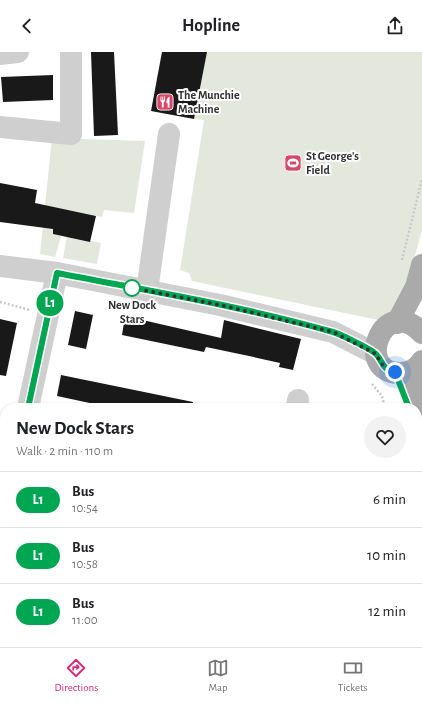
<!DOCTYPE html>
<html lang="en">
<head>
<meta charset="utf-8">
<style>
  :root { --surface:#fff; --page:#f2f2f2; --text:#202124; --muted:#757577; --line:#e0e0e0; --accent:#db2777 }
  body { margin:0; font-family:"Alegreya Sans",sans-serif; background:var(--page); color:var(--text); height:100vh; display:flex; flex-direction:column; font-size:15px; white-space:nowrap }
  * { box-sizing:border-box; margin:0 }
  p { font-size:13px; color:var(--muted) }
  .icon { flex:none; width:22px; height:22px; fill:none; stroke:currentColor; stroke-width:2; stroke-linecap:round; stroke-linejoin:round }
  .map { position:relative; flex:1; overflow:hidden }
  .drawer { position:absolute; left:0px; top:351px; width:422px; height:244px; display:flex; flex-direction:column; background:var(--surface); border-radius:16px 16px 0 0; box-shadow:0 1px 3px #0004 }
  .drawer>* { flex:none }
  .badge { padding:0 8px; border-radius:13px; font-size:14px; line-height:26px }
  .you { position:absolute; width:20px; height:20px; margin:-10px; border:3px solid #fff; border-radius:50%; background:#1a73e8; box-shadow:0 0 0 6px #1a73e833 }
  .map>.badge { position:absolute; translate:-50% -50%; box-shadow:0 0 0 2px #fff }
  .round { display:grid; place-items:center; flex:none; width:42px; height:42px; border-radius:21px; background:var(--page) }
  .headline { display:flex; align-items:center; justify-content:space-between; height:68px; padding:0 16px }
  h1 { font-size:19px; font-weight:600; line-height:30px }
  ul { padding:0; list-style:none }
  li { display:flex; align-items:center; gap:12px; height:56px; padding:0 16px; border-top:1px solid var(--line) }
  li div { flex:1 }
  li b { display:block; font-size:15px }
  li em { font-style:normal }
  li .badge { min-width:44px; font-weight:700; text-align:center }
  header { display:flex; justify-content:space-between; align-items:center; height:52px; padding:0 16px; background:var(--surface); font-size:18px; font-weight:600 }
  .tabs { display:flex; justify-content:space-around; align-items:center; height:56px; border-top:1px solid var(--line); background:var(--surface); font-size:11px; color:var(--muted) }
  .tabs a { display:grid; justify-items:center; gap:2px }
  .tabs .current { color:var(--accent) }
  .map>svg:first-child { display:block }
  .green { fill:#e4e8dc }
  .building { fill:#191919 }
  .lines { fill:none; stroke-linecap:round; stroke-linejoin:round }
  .path { stroke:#c9c9c9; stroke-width:2.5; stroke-dasharray:2 2; stroke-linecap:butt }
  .minor { stroke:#cfcfcf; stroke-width:22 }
  .major { stroke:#aaa; stroke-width:22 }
  .line-casing { stroke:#fff; stroke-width:9 }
  .line { stroke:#00a651; stroke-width:6 }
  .walk { stroke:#323232; stroke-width:4; stroke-dasharray:0 7.2 }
  .stop-dot { fill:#fff; stroke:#00a651; stroke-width:2 }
  .labels { text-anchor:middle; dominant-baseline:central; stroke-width:4; stroke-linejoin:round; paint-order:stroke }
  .poi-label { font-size:12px; font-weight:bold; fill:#323232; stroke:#fff; text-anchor:start }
  .stop-label { font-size:12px; font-weight:bold; fill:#323232; stroke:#fff }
</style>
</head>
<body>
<header><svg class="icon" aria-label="back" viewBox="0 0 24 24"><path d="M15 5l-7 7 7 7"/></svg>Hopline<svg class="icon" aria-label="share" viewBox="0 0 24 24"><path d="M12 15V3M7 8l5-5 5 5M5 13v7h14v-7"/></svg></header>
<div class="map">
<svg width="422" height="595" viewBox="0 0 422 595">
  <rect width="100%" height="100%" fill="#fff"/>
  <g class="green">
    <path d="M 207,0 L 422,0 L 422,178 L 406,237 L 387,267 L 378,268 L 192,229 L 189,221 L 180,218 L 204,68 L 194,67 Z"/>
    <path d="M 52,86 L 145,89 L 134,161 L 104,158 L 102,165 L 58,156 L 53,182 L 61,184 L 55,205 L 40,202 Z"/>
    <path d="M 67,183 L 101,191 L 97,212 L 63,206 Z"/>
    <path d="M 417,433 L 422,439 L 422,490 L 417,495 Z"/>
    <path d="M 422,513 L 422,595 L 391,595 L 393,590 L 417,590 L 417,529 Z"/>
  </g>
  <g class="building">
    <path d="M 91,0 L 114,0 L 118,83 L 94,84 Z"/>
    <path d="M 162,0 L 207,0 L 194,67 L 151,59 Z"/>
    <path d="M 53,23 L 53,48 L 3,50 L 1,25 Z"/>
    <path d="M 0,131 L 37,138 L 35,151 L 96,164 L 90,190 L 53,182 L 53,177 L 0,170 Z"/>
    <path d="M 75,259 L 93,263 L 86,297 L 68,293 Z"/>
    <path d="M 125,264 L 221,286 L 224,268 L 301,287 L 293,318 L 279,315 L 280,311 L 249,304 L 206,295 L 204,300 L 122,283 Z"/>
    <path d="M 0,267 L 17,271 L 6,324 L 0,323 Z"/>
    <path d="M 61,323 L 193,350 L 192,356 L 113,356 L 57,344 Z"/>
  </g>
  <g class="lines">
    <g class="path">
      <path d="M 402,208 L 422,127"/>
      <path d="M 0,250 L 30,258"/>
      <path d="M 372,332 L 382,344 L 385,356"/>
      <path d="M 417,418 L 422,426"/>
      <path d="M 417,505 L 422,495"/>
      <path d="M 0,562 L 5,559"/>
      <path d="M 361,595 L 362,590"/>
      <path d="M 380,595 L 383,590"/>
    </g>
    <g class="minor">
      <path d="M 0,2 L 18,0"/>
      <path d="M 0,75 L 71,82 L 71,0"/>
      <path d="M 0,214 L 57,221 L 220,253 L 333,280 L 376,302"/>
      <path d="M 147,239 L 169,82"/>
      <path d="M 28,356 L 57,221"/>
      <path d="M 297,356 L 298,348"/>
      <path d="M 0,419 L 5,420"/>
      <path d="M 0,467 L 5,468"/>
      <path d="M 260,590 L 263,595"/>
      <path d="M 28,593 L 36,590"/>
    </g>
    <g class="major">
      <path d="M 397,271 L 416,235 L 422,213"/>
      <path d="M 422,281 C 382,239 353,323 401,321 C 410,321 418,316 422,309"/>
      <path d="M 415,356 L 417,315"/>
      <path d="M 417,378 L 422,394"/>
    </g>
  </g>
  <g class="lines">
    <g class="line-casing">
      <path id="line" d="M 28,356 L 57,221 C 149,239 242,254 333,280 C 340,282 371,297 376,302 C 383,309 381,317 395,320 L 409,356"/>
    </g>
    <use href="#line" class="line"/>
    <path class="walk" d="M 132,236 L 220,253 L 333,280 L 376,302 C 380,311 385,317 395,320"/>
  </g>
  <defs>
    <g id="restaurant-square" transform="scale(0.9)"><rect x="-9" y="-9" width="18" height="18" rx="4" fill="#d64769" stroke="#fff"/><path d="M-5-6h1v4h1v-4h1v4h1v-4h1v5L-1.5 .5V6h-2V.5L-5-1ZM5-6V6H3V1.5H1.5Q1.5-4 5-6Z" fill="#fff"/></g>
    <g id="stadium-square" transform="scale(0.9)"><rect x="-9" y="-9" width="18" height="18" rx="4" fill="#d64769" stroke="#fff"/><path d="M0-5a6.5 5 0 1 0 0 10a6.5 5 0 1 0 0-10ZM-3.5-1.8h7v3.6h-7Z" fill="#fff"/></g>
  </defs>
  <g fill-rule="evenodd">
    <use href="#restaurant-square" x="165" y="50"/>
    <use href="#stadium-square" x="293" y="111"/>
  </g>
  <circle class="stop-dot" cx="132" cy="236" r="8"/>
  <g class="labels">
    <g class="poi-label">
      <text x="178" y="43">The Munchie<tspan x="178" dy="14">Machine</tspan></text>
      <text x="306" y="104">St George's<tspan x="306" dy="14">Field</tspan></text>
    </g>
    <g class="stop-label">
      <text x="132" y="253">New Dock<tspan x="132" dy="14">Stars</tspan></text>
    </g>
  </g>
</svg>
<div class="you" style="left:395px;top:320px"></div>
<b class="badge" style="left:50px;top:251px;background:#00a651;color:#fff">L1</b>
<section class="drawer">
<div class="headline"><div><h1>New Dock Stars</h1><p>Walk · 2 min · 110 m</p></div><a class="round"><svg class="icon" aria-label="heart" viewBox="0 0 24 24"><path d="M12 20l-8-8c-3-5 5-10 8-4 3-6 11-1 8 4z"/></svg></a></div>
<ul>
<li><span class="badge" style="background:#00a651;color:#fff">L1</span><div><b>Bus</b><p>10:54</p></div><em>6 min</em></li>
<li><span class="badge" style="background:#00a651;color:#fff">L1</span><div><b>Bus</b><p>10:58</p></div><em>10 min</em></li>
<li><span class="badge" style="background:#00a651;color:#fff">L1</span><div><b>Bus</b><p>11:00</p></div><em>12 min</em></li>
</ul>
</section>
</div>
<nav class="tabs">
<a class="current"><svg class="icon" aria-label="directions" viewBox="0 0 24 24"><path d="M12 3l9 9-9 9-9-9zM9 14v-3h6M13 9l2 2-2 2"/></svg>Directions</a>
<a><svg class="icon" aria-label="map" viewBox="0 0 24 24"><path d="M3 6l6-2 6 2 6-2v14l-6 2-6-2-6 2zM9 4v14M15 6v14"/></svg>Map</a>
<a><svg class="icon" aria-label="tickets" viewBox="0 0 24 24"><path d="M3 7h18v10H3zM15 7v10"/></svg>Tickets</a>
</nav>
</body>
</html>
